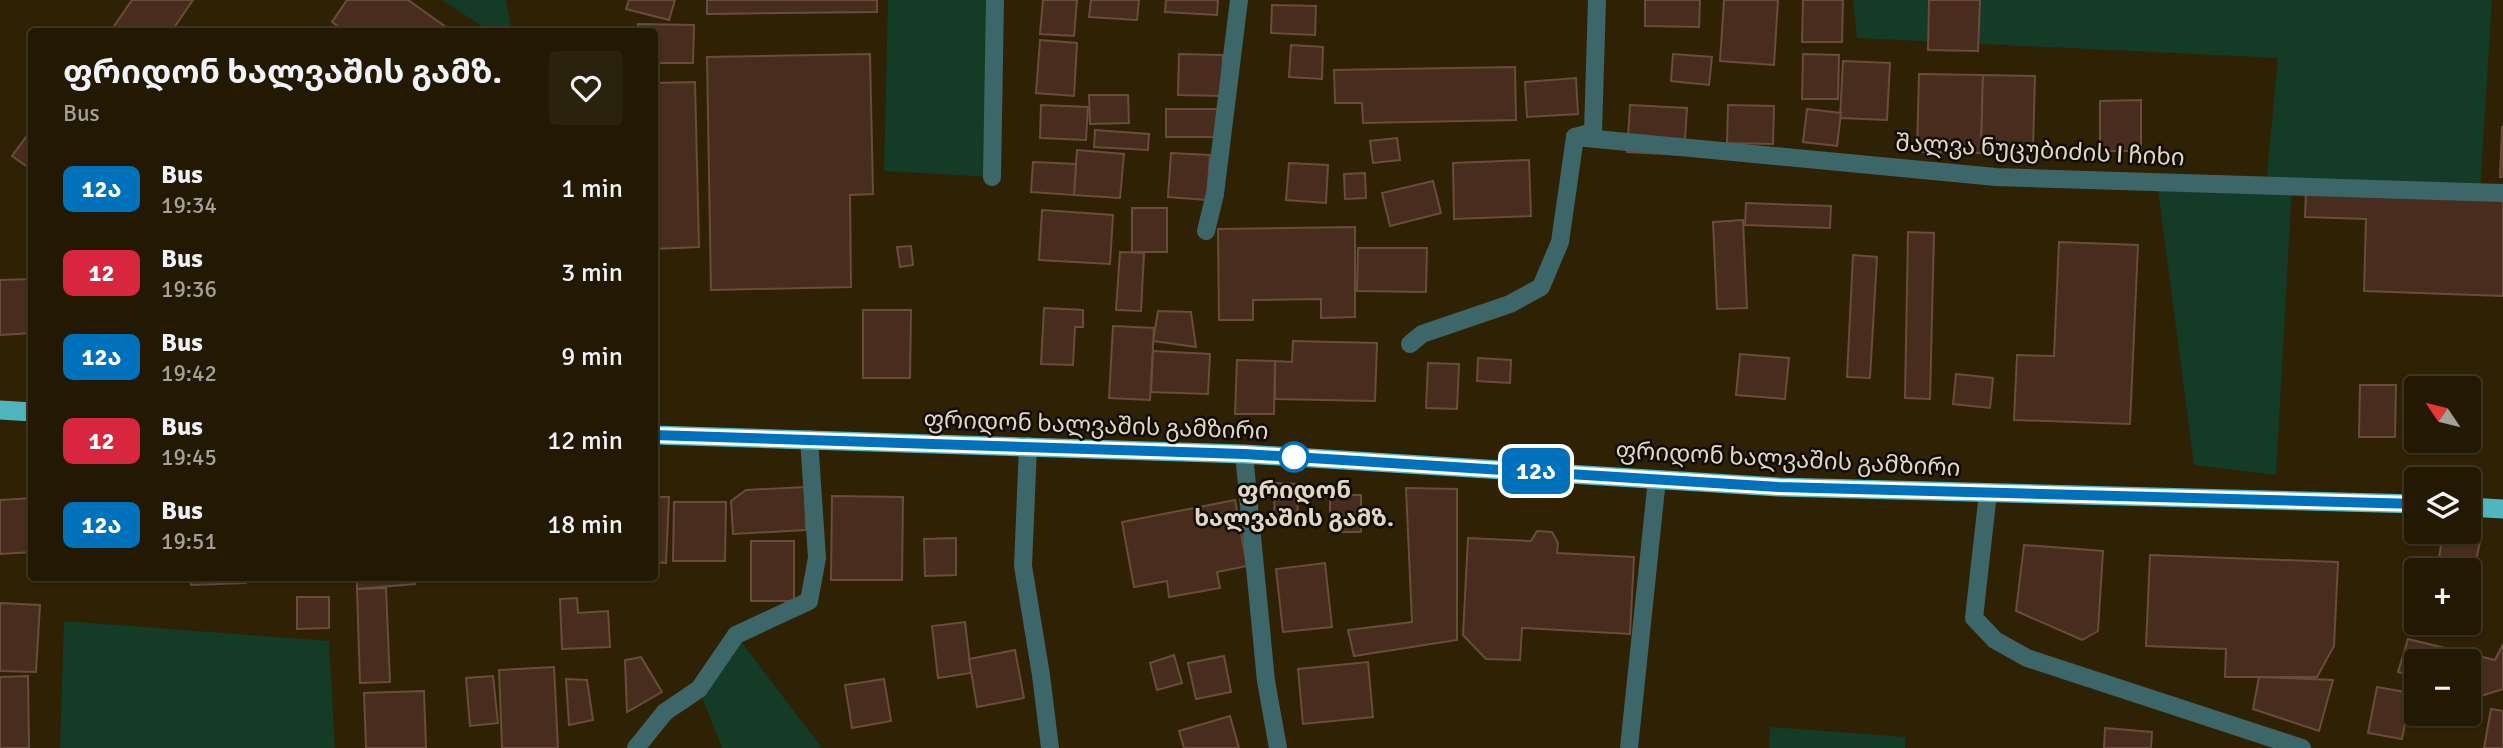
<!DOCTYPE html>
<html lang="en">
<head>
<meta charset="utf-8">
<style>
  :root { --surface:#231903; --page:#2b220d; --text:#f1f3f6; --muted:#a3a09a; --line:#403825 }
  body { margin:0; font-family:Signika,"Noto Sans Georgian",sans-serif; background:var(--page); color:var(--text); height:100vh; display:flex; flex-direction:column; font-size:26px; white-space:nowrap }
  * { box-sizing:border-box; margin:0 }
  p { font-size:23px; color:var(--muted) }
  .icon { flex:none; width:38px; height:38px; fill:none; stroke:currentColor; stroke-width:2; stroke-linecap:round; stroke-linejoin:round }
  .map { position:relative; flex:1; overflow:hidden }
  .details { position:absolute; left:28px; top:28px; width:630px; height:553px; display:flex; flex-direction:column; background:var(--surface); border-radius:7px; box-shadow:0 2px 5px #0004,0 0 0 2px var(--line) }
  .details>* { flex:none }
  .badge { padding:0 14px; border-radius:10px; font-size:24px; line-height:46px }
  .needle { width:46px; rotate:305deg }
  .buttons { position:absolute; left:2404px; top:376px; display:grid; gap:14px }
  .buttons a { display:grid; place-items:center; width:77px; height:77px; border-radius:7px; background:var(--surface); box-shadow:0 2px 5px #0004,0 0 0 2px var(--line); font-size:35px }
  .map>.badge { position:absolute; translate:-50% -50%; box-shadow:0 0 0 4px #fff }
  .round { display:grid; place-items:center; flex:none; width:74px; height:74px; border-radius:7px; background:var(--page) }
  .summary { display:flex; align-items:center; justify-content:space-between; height:119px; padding:0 35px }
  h1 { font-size:33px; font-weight:700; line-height:52px }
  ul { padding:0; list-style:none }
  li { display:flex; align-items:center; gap:21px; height:84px; padding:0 35px }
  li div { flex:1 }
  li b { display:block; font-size:26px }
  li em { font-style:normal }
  li .badge { min-width:77px; font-weight:700; text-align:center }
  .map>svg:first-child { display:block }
  .green { fill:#133b25 }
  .building { fill:#482c1d; stroke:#6a4c3c; stroke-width:2 }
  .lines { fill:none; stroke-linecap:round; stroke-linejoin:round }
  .minor { stroke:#3d6669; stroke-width:18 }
  .trunk { stroke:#50b6bd; stroke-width:19 }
  .line-casing { stroke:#fff; stroke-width:16 }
  .line { stroke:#0072bc; stroke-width:10 }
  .stop-dot { fill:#fff; stroke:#0072bc; stroke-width:3.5 }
  .labels { text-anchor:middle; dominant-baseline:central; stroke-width:5; stroke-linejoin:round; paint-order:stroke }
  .street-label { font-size:24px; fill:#dfd6c6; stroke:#120c03 }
  .stop-label { font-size:24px; font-weight:bold; fill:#dfd6c6; stroke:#120c03 }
</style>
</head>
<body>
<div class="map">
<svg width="2503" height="748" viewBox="0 0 2503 748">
  <rect width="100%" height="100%" fill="#2f2104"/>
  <g class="green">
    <path d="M 442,0 L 506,0 L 512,31 L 489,31 Z"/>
    <path d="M 888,0 L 995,0 L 992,177 L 884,171 Z"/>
    <path d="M 1853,0 L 2492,0 L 2480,192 L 2292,186 L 2276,475 L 2194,465 L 2157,182 L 2266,185 L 2278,58 L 1857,38 Z"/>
    <path d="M 64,621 L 329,641 L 335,748 L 60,748 Z"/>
    <path d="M 736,635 L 822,748 L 722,748 L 699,689 Z"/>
    <path d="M 1770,727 L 1906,737 L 1905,748 L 1769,748 Z"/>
  </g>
  <g class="building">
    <path d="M 132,0 L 193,0 L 171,32 L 110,32 Z"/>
    <path d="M 347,0 L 408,0 L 453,32 L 346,32 L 332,22 Z"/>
    <path d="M 629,0 L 675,0 L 669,20 L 626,9 Z"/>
    <path d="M 707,0 L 877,0 L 877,12 L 707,14 Z"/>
    <path d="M 1043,0 L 1077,0 L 1074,36 L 1040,34 Z"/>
    <path d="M 1091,0 L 1139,0 L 1137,20 L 1089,17 Z"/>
    <path d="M 1166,0 L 1218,0 L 1217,15 L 1165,12 Z"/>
    <path d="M 1645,0 L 1700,0 L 1699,27 L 1645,26 Z"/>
    <path d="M 1724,0 L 1778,0 L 1774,65 L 1720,61 Z"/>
    <path d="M 1803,0 L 1843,0 L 1842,42 L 1802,42 Z"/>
    <path d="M 1929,0 L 1980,0 L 1978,51 L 1928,50 Z"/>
    <path d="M 1272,5 L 1316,6 L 1315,35 L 1271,33 Z"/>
    <path d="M 638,24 L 694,25 L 693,63 L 654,63 L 654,32 L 638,32 Z"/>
    <path d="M 1040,40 L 1077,43 L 1074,96 L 1036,93 Z"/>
    <path d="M 1291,45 L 1323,47 L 1322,79 L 1289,77 Z"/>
    <path d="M 870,54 L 873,194 L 850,195 L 851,287 L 711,290 L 707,57 Z"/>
    <path d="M 1179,54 L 1223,55 L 1222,96 L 1178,95 Z"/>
    <path d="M 1673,54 L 1712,57 L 1709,85 L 1671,81 Z"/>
    <path d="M 1803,54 L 1839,55 L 1838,99 L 1802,99 Z"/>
    <path d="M 1843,61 L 1890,63 L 1887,120 L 1840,118 Z"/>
    <path d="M 1515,67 L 1516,120 L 1363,123 L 1362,103 L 1335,103 L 1334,70 Z"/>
    <path d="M 1919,74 L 1983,75 L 1981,153 L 1917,152 Z"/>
    <path d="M 1983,75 L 2035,76 L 2033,148 L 1981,147 Z"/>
    <path d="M 1576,78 L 1578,114 L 1527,117 L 1525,82 Z"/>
    <path d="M 695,82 L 699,247 L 654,249 L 654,83 Z"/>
    <path d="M 1089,95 L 1128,95 L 1129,123 L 1090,124 Z"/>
    <path d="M 2141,100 L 2141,151 L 2100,151 L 2100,101 Z"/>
    <path d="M 1041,105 L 1088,107 L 1086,140 L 1040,138 Z"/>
    <path d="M 1630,105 L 1687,108 L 1684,155 L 1627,152 Z"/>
    <path d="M 1728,105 L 1774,106 L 1773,144 L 1727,143 Z"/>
    <rect x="1166" y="109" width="53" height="28"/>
    <path d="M 1807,109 L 1841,113 L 1837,146 L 1803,142 Z"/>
    <path d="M 2502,127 L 2503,127 L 2503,177 L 2500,177 Z"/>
    <path d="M 32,129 L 32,170 L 12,156 Z"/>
    <path d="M 1095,130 L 1149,134 L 1148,150 L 1094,147 Z"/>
    <path d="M 1397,138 L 1400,160 L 1373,163 L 1370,141 Z"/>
    <path d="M 1077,150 L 1124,154 L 1120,198 L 1074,195 Z"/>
    <path d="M 1171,153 L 1210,155 L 1207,200 L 1168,197 Z"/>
    <path d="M 1529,160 L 1531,216 L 1454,219 L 1453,163 Z"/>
    <path d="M 1033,162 L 1076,164 L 1074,195 L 1031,192 Z"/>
    <path d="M 1289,163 L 1328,165 L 1326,203 L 1286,200 Z"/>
    <path d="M 1365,173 L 1366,198 L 1345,199 L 1344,174 Z"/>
    <path d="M 1433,181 L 1441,213 L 1390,226 L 1382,193 Z"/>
    <path d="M 2306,190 L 2503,197 L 2503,296 L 2364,291 L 2366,219 L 2305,217 Z"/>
    <path d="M 1746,203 L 1831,206 L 1830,228 L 1745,225 Z"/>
    <rect x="1132" y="208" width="35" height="44"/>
    <path d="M 1042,210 L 1113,215 L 1110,264 L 1039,260 Z"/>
    <path d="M 1743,220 L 1747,308 L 1717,309 L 1713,222 Z"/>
    <path d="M 1355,227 L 1355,317 L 1321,318 L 1321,299 L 1253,300 L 1253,320 L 1219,320 L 1218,229 Z"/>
    <path d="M 1908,232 L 1934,233 L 1930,399 L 1905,398 Z"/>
    <path d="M 2059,242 L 2138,245 L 2130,424 L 2014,420 L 2017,355 L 2054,356 Z"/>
    <path d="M 911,246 L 913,265 L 900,267 L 897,247 Z"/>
    <path d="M 1358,248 L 1427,248 L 1426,292 L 1357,291 Z"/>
    <path d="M 1120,252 L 1144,253 L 1141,311 L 1116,310 Z"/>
    <path d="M 1853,255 L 1877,257 L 1870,378 L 1847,377 Z"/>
    <path d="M 32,279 L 32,333 L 0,335 L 0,280 Z"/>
    <path d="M 1044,308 L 1083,310 L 1083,327 L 1075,327 L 1073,365 L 1041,364 Z"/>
    <path d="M 863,310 L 911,310 L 910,378 L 863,378 Z"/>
    <path d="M 1158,311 L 1191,312 L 1196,347 L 1153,341 Z"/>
    <path d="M 1113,326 L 1154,328 L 1150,400 L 1109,398 Z"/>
    <path d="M 1293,341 L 1377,343 L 1375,401 L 1275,399 L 1275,361 L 1292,362 Z"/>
    <path d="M 1153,351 L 1210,354 L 1208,394 L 1151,392 Z"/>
    <path d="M 1740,354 L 1789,358 L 1785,399 L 1736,395 Z"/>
    <path d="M 1478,358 L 1511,360 L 1510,383 L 1477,381 Z"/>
    <path d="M 1237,360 L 1275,361 L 1274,414 L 1235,414 Z"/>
    <path d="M 1428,363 L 1459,364 L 1457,409 L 1426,408 Z"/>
    <path d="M 1956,374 L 1993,378 L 1990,408 L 1953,404 Z"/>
    <path d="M 2360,385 L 2396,385 L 2395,437 L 2359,437 Z"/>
    <path d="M 1275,483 L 1299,484 L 1297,517 L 1274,516 Z"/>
    <path d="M 805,487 L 806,530 L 733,534 L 731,501 L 746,490 Z"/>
    <path d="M 1406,488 L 1457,489 L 1457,640 L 1354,656 L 1348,630 L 1412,622 Z"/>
    <rect x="1330" y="495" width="31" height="37"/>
    <path d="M 832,496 L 903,497 L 902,580 L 831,580 Z"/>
    <path d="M 654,497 L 669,497 L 666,563 L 654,562 Z"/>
    <path d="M 32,498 L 32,552 L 0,554 L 0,500 Z"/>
    <path d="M 1235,500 L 1247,566 L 1217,572 L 1220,588 L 1169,597 L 1167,581 L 1134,587 L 1122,522 Z"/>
    <path d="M 674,502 L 726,502 L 725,561 L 673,561 Z"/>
    <path d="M 1537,531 L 1552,532 L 1558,543 L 1557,553 L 1634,557 L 1630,634 L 1522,628 L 1520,660 L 1486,659 L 1463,635 L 1468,538 L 1531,541 Z"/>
    <path d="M 2443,535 L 2480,542 L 2474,569 L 2438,563 Z"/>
    <path d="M 956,538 L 956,575 L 925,576 L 924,539 Z"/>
    <rect x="751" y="541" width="43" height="60"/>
    <path d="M 2024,545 L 2103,551 L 2098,631 L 2082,640 L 2016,611 Z"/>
    <path d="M 2150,555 L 2338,562 L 2334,646 L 2317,677 L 2225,677 L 2226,649 L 2146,646 Z"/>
    <path d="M 1325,563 L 1332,627 L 1283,632 L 1276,569 Z"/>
    <path d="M 190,578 L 246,578 L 246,583 L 191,585 Z"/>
    <path d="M 357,578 L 414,578 L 415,584 L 357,589 Z"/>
    <path d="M 386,588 L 390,682 L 360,683 L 357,589 Z"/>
    <path d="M 297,597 L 329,597 L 329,628 L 297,629 Z"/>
    <path d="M 577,598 L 578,613 L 608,611 L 610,647 L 562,649 L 560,599 Z"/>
    <path d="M 0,603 L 40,605 L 36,672 L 0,671 Z"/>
    <path d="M 965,622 L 971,673 L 938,678 L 932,626 Z"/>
    <path d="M 2408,639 L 2495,660 L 2503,644 L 2503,689 L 2475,698 L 2469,696 L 2469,662 L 2417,662 L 2417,679 L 2398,672 Z"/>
    <path d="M 1015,650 L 1024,698 L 977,707 L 969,659 Z"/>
    <path d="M 1174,655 L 1182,683 L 1157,690 L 1150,663 Z"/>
    <path d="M 1224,656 L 1231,692 L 1196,699 L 1188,663 Z"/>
    <path d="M 641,657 L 662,692 L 627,712 L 625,660 Z"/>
    <path d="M 1368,662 L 1373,717 L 1303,724 L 1298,669 Z"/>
    <path d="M 554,667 L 558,748 L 502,748 L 499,670 Z"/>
    <path d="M 28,676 L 29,748 L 0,748 L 0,677 Z"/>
    <path d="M 493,676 L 498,723 L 470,726 L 466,678 Z"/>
    <path d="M 2259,677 L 2333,680 L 2319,731 L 2253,709 Z"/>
    <path d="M 566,679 L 587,680 L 593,720 L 569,725 Z"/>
    <path d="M 884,679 L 891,721 L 852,728 L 845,685 Z"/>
    <path d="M 2377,687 L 2411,693 L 2402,739 L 2368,733 Z"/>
    <path d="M 424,691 L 426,748 L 366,748 L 364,693 Z"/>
    <path d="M 2491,709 L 2503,711 L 2503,748 L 2484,748 Z"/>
    <path d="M 1230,716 L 1239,748 L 1184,748 L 1179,731 Z"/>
    <path d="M 2105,728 L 2152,732 L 2151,748 L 2104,748 Z"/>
  </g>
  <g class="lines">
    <g class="minor">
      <path d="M 1575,137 L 1996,177 L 2503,193"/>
      <path d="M 992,177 L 995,0"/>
      <path d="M 1206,231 L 1215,194 L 1239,0"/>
      <path d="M 1410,344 L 1422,334 L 1510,304 L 1541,287 L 1560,242 L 1575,137 L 1593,132 L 1597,0"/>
      <path d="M 1028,446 L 1023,566 L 1041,675 L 1050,748"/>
      <path d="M 1244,454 L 1266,681 L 1278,748"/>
      <path d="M 1988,493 L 1974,618 L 1995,640 L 2027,658 L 2302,748"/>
      <path d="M 636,748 L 665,712 L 699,689 L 736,635 L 809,601 L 817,558 L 809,439"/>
      <path d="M 1629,748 L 1657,479"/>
    </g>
    <g class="trunk">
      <path d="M 0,410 L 32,412"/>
      <path d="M 654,435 L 1244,454 L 1779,487 L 2417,504"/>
      <path d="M 2469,507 L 2503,509"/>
    </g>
  </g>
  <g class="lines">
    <g class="line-casing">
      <path id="line" d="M 654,435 L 1244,454 L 1779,487 L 2417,504"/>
    </g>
    <use href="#line" class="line"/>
  </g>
  <circle class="stop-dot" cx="1294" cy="457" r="14"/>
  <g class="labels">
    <g class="street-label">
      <text transform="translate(2040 150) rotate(3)">შალვა ნუცუბიძის I ჩიხი</text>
      <text transform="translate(1096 425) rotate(2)">ფრიდონ ხალვაშის გამზირი</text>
      <text transform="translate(1788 459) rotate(3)">ფრიდონ ხალვაშის გამზირი</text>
    </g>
    <g class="stop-label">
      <text x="1294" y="490">ფრიდონ<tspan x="1294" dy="28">ხალვაშის გამზ.</tspan></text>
    </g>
  </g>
</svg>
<div class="buttons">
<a><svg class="needle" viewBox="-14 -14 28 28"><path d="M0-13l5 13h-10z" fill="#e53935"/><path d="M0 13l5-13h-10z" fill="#a3a09a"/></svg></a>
<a><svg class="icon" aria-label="layers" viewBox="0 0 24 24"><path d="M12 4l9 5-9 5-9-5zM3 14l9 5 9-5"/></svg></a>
<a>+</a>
<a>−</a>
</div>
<b class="badge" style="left:1536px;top:471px;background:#0072bc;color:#fff">12ა</b>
<section class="details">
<div class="summary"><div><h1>ფრიდონ ხალვაშის გამზ.</h1><p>Bus</p></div><a class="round"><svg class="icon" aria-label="heart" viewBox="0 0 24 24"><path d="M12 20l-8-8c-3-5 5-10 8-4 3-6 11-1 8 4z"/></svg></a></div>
<ul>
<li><span class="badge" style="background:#0072bc;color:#fff">12ა</span><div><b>Bus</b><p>19:34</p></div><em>1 min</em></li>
<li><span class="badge" style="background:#d7263d;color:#fff">12</span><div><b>Bus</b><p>19:36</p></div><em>3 min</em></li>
<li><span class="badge" style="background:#0072bc;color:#fff">12ა</span><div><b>Bus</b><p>19:42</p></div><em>9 min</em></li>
<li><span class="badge" style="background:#d7263d;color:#fff">12</span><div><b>Bus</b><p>19:45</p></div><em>12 min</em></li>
<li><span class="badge" style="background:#0072bc;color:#fff">12ა</span><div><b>Bus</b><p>19:51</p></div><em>18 min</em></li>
</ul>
</section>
</div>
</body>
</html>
